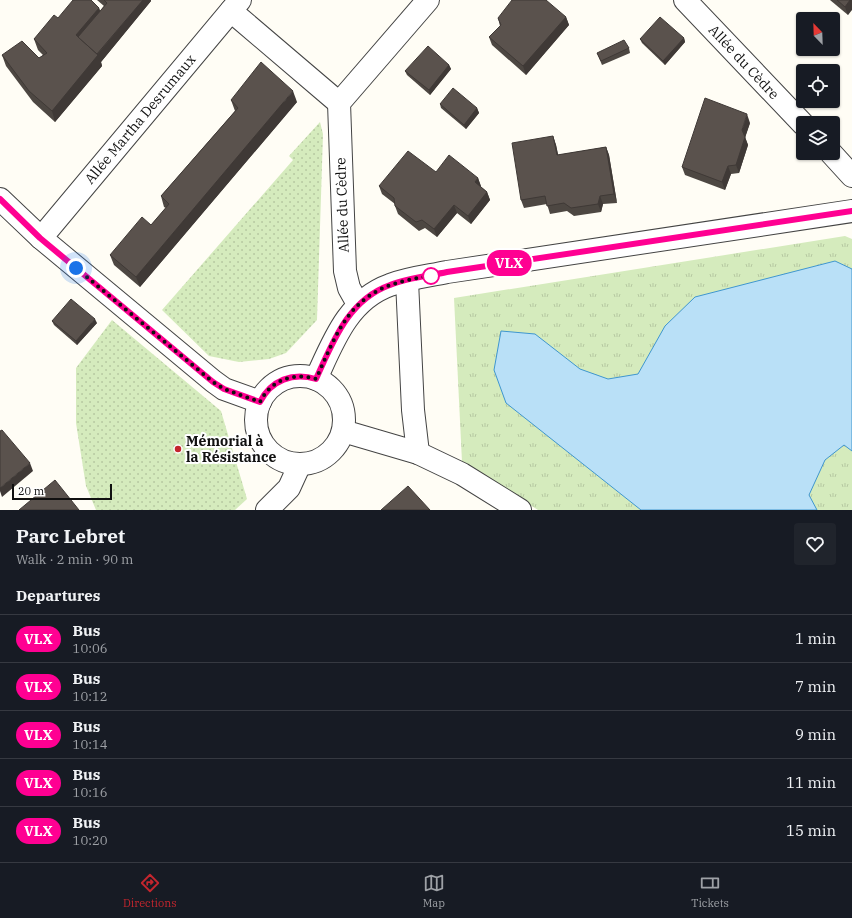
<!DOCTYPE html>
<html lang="en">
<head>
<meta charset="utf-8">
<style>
  :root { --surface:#171b24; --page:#20242c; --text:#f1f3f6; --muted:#9ea1a6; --line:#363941; --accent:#c4262e }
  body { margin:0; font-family:"IBM Plex Serif",serif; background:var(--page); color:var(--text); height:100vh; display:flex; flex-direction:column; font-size:15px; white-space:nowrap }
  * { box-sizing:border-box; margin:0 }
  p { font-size:13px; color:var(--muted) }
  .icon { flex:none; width:22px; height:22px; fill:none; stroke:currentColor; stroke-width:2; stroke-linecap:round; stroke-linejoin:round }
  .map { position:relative; height:510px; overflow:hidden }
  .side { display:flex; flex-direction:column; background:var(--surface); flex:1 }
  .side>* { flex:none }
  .badge { padding:0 8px; border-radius:13px; font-size:14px; line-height:26px }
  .needle { width:26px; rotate:337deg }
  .controls { position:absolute; left:796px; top:12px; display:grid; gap:8px }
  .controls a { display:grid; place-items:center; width:44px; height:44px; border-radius:4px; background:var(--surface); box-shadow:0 1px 3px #0004; font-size:20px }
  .scale { position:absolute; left:12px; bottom:10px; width:100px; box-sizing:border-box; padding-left:4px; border:2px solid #111; border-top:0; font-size:11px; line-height:14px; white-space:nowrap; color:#111; -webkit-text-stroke:3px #fff; paint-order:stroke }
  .you { position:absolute; width:20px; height:20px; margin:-10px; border:3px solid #fff; border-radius:50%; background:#1a73e8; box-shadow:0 0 0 6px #1a73e833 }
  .map>.badge { position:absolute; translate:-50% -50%; box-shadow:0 0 0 2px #fff }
  h2 { padding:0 16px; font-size:15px; line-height:36px }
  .round { display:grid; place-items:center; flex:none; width:42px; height:42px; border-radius:4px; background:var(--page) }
  .summary { display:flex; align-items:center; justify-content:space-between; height:68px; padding:0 16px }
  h1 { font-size:19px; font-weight:700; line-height:30px }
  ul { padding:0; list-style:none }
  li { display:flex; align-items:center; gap:12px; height:48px; padding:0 16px; border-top:1px solid var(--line) }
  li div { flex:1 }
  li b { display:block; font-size:15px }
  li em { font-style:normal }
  li .badge { min-width:44px; font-weight:700; text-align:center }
  .tab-bar { display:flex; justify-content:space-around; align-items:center; height:56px; border-top:1px solid var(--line); background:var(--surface); font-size:11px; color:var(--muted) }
  .tab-bar a { display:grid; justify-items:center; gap:2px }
  .tab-bar .active { color:var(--accent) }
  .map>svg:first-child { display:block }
  .grass { fill:url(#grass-dots) }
  .park { fill:url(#park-tufts) }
  .water { fill:#b9e0f7; stroke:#3f96cf }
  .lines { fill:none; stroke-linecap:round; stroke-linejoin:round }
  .minor-casing { stroke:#444; stroke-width:24 }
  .minor { stroke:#fff; stroke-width:22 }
  .wall { fill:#4d4742 }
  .shaded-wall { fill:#3f3936 }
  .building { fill:#5a524d; stroke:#3f3936 }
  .line-casing { stroke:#fff; stroke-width:9 }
  .line { stroke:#ff0092; stroke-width:6 }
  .walk { stroke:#111; stroke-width:4; stroke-dasharray:0 7.2 }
  .stop-dot { fill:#fff; stroke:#ff0092; stroke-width:2 }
  .poi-dot { fill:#c4262e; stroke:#fff; stroke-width:1.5 }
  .labels { text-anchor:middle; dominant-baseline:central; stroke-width:4; stroke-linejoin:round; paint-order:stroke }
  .street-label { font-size:14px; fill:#111; stroke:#fff }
  .poi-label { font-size:14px; font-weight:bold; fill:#111; stroke:#fff; text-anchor:start }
</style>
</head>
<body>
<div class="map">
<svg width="852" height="510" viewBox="0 0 852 510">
  <defs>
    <pattern id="grass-dots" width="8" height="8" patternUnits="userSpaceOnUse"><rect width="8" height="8" fill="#d5ebbd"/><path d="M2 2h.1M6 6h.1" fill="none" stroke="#b6c8a1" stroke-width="1.8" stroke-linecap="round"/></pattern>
    <pattern id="park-tufts" width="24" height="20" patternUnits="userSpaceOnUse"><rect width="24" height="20" fill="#d5ebbd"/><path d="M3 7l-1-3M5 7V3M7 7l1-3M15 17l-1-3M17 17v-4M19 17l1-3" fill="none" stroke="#b6c8a1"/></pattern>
  </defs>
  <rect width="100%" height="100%" fill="#fffdf5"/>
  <g class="grass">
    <path d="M 320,122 L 323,134 L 317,320 L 286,353 L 269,359 L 239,362 L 209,356 L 162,310 L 293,160 L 289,156 Z"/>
    <path d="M 112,320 L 221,411 L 247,499 L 235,510 L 96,510 L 86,486 L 76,423 L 76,368 Z"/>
  </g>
  <path class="park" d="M 845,236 L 852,239 L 852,510 L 538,510 L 462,462 L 454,298 Z"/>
  <path class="water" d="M 835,261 L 852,269 L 852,451 L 844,445 L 825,460 L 809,495 L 817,510 L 641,510 L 506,403 L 494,370 L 501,331 L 535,334 L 580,369 L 608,379 L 638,374 L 665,326 L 695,297 Z"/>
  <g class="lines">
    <g class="minor-casing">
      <g id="minor">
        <path d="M 685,0 L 803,124"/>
        <path d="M 231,11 L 339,103"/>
        <path d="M 831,153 L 852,176"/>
        <path d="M 0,199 L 41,238 L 213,381 L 224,389 L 260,402"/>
        <path d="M 41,238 L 240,0"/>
        <path d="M 407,281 L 413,410 L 418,453"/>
        <path d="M 358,304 L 349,288 L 345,271 L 339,103 L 428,0"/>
        <circle cx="300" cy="420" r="44"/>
        <path d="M 316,379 C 333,342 348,300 390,285 C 408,278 428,276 447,272 L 852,211"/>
        <path d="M 343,431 L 418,453 L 462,474 L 520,510"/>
        <path d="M 267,510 L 289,488 L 300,464"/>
      </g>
    </g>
    <use href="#minor" class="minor"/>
  </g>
  <g class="wall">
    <path d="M 97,0 L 151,0 L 151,1 L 101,62 L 102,66 L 55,122 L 33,102 L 6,66 L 2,55 L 39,58 L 43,55 L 38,50 L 34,39 L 58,18 L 99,8 L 100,11 L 104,6 Z"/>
    <path d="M 830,0 L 852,0 L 848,15 Z"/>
    <path d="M 566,17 L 569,25 L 526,75 L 492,45 L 489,37 L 500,26 L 498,18 Z"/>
    <path d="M 684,38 L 685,42 L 665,65 L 642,43 L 640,39 Z"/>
    <path d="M 629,48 L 630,53 L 602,65 L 597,53 Z"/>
    <path d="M 449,65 L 451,69 L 430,95 L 407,75 L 405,71 Z"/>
    <path d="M 231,100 L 297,102 L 140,287 L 114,265 L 110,255 L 151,225 L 166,208 L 164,207 L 161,196 L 235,111 Z"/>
    <path d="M 440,104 L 477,108 L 479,113 L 466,129 L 441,108 Z"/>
    <path d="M 750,123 L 745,137 L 748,145 L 739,173 L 731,174 L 725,190 L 685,175 L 682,167 Z"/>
    <path d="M 553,136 L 556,145 L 558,155 L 606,147 L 609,155 L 617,203 L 603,204 L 601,212 L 574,216 L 567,211 L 550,214 L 547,204 L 524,208 L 521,200 Z"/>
    <path d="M 436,172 L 478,178 L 481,187 L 487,192 L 490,200 L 471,224 L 457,213 L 437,237 L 425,228 L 419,231 L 398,214 L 395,206 L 395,204 L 382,194 L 379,186 Z"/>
    <path d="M 52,321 L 97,323 L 77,345 L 54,325 Z"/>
  </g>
  <g class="shaded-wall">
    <path d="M 143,0 L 151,0 L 151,1 L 101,62 L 102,66 L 55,122 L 52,111 L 97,55 Z"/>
    <path d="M 850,0 L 852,0 L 852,10 L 848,15 L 845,7 Z"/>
    <path d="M 99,8 L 103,19 L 83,43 L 76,35 Z"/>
    <path d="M 566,17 L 569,25 L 526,75 L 523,66 Z"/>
    <path d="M 684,38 L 685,42 L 665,65 L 663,61 Z"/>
    <path d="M 449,65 L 451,69 L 430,95 L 429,90 Z"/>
    <path d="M 293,91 L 297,102 L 140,287 L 136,277 Z"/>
    <path d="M 477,108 L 479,113 L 466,129 L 464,125 Z"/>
    <path d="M 747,114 L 750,123 L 745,138 L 742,130 Z"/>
    <path d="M 553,136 L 556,145 L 560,163 L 557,155 Z"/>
    <path d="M 745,137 L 748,145 L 739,173 L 736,165 Z"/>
    <path d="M 606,147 L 609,155 L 617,203 L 614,194 Z"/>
    <path d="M 728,166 L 731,174 L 725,190 L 722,182 Z"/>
    <path d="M 478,178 L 481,186 L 477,190 L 475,182 Z"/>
    <path d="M 487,192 L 490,200 L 471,224 L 468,216 Z"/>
    <path d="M 600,196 L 603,204 L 601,212 L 598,204 Z"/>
    <path d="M 454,205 L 457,213 L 437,237 L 434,229 Z"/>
    <path d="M 95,319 L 97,323 L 77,345 L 76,341 Z"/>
    <path d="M 30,463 L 33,471 L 2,497 L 0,491 L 0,488 Z"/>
  </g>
  <g class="building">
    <path d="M 73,0 L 91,0 L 99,8 L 76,35 L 98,55 L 52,111 L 29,91 L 2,55 L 22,41 L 39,58 L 47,53 L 34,39 L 54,15 L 58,18 Z"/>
    <path d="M 104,0 L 143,0 L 97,54 L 78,37 L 107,3 Z"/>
    <path d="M 512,0 L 546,0 L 566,17 L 523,66 L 489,37 L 501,25 L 498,18 Z"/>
    <path d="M 837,0 L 850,0 L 845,7 Z"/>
    <path d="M 660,17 L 684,38 L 663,61 L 640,39 Z"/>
    <path d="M 624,40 L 629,48 L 601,61 L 597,53 Z"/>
    <path d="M 428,46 L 449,65 L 429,90 L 405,71 Z"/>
    <path d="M 261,62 L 293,91 L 136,277 L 110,255 L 142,217 L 151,225 L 169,204 L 161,196 L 238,108 L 231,100 Z"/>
    <path d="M 453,88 L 477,108 L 464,125 L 440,104 Z"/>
    <path d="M 705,98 L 747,114 L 742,130 L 745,137 L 736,165 L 728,166 L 722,182 L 682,167 Z"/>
    <path d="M 553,136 L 557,155 L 606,147 L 614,194 L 600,196 L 598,204 L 571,208 L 564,203 L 547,206 L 545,196 L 521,200 L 512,143 Z"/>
    <path d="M 408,151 L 436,172 L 449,155 L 478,178 L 475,182 L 487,192 L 468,216 L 454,205 L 434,229 L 422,220 L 416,222 L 395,206 L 394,198 L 379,186 Z"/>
    <path d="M 71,299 L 95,319 L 76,341 L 52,321 Z"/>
    <path d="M 2,430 L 30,463 L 0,488 L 0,431 Z"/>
    <path d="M 55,480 L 79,510 L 19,510 Z"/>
    <path d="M 408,486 L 430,510 L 381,510 Z"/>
  </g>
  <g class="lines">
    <g class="line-casing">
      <path id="line" d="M 0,199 L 40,238 L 213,382 L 224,389 L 260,402 C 271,380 293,372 316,379 C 333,342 348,300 390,285 C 407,278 428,276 447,272 L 852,211"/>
    </g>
    <use href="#line" class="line"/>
    <path class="walk" d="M 76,268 L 213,382 L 224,389 L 260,402 C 271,380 293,372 316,379 C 337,333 349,294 404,281 C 413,279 422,277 431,276"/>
  </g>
  <circle class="stop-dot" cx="431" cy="276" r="8"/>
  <circle class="poi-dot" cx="178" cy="449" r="4"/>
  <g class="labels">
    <g class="street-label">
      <text transform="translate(744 62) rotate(47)">Allée du Cèdre</text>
      <text transform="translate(140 119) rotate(-50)">Allée Martha Desrumaux</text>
      <text transform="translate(342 205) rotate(-92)">Allée du Cèdre</text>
    </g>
    <g class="poi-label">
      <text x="186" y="441">Mémorial à<tspan x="186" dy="16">la Résistance</tspan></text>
    </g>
  </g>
</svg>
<div class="controls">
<a><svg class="needle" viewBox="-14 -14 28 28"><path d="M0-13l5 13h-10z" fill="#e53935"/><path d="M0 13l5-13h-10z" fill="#9ea1a6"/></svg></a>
<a><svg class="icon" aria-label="locate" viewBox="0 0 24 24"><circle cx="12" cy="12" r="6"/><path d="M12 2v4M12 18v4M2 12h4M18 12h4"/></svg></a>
<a><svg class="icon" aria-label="layers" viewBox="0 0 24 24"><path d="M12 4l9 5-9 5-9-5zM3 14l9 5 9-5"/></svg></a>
</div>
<div class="scale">20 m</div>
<div class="you" style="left:76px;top:268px"></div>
<b class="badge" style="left:509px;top:263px;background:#ff0092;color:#fff">VLX</b>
</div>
<section class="side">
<div class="summary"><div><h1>Parc Lebret</h1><p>Walk · 2 min · 90 m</p></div><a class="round"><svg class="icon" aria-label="heart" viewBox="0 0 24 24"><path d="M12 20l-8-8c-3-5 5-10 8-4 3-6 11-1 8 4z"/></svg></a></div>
<h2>Departures</h2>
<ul>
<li><span class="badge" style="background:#ff0092;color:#fff">VLX</span><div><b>Bus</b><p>10:06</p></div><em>1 min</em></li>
<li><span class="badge" style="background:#ff0092;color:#fff">VLX</span><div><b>Bus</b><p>10:12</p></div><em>7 min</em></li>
<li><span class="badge" style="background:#ff0092;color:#fff">VLX</span><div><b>Bus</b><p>10:14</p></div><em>9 min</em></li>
<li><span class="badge" style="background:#ff0092;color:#fff">VLX</span><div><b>Bus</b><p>10:16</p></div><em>11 min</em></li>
<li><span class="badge" style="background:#ff0092;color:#fff">VLX</span><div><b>Bus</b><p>10:20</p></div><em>15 min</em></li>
</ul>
</section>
<nav class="tab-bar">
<a class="active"><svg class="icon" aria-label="directions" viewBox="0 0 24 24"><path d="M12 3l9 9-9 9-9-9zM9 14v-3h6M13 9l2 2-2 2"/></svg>Directions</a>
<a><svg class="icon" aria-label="map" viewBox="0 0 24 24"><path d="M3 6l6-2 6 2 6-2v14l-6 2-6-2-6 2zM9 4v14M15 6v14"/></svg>Map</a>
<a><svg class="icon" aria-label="tickets" viewBox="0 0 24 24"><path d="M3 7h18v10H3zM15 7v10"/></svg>Tickets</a>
</nav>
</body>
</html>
